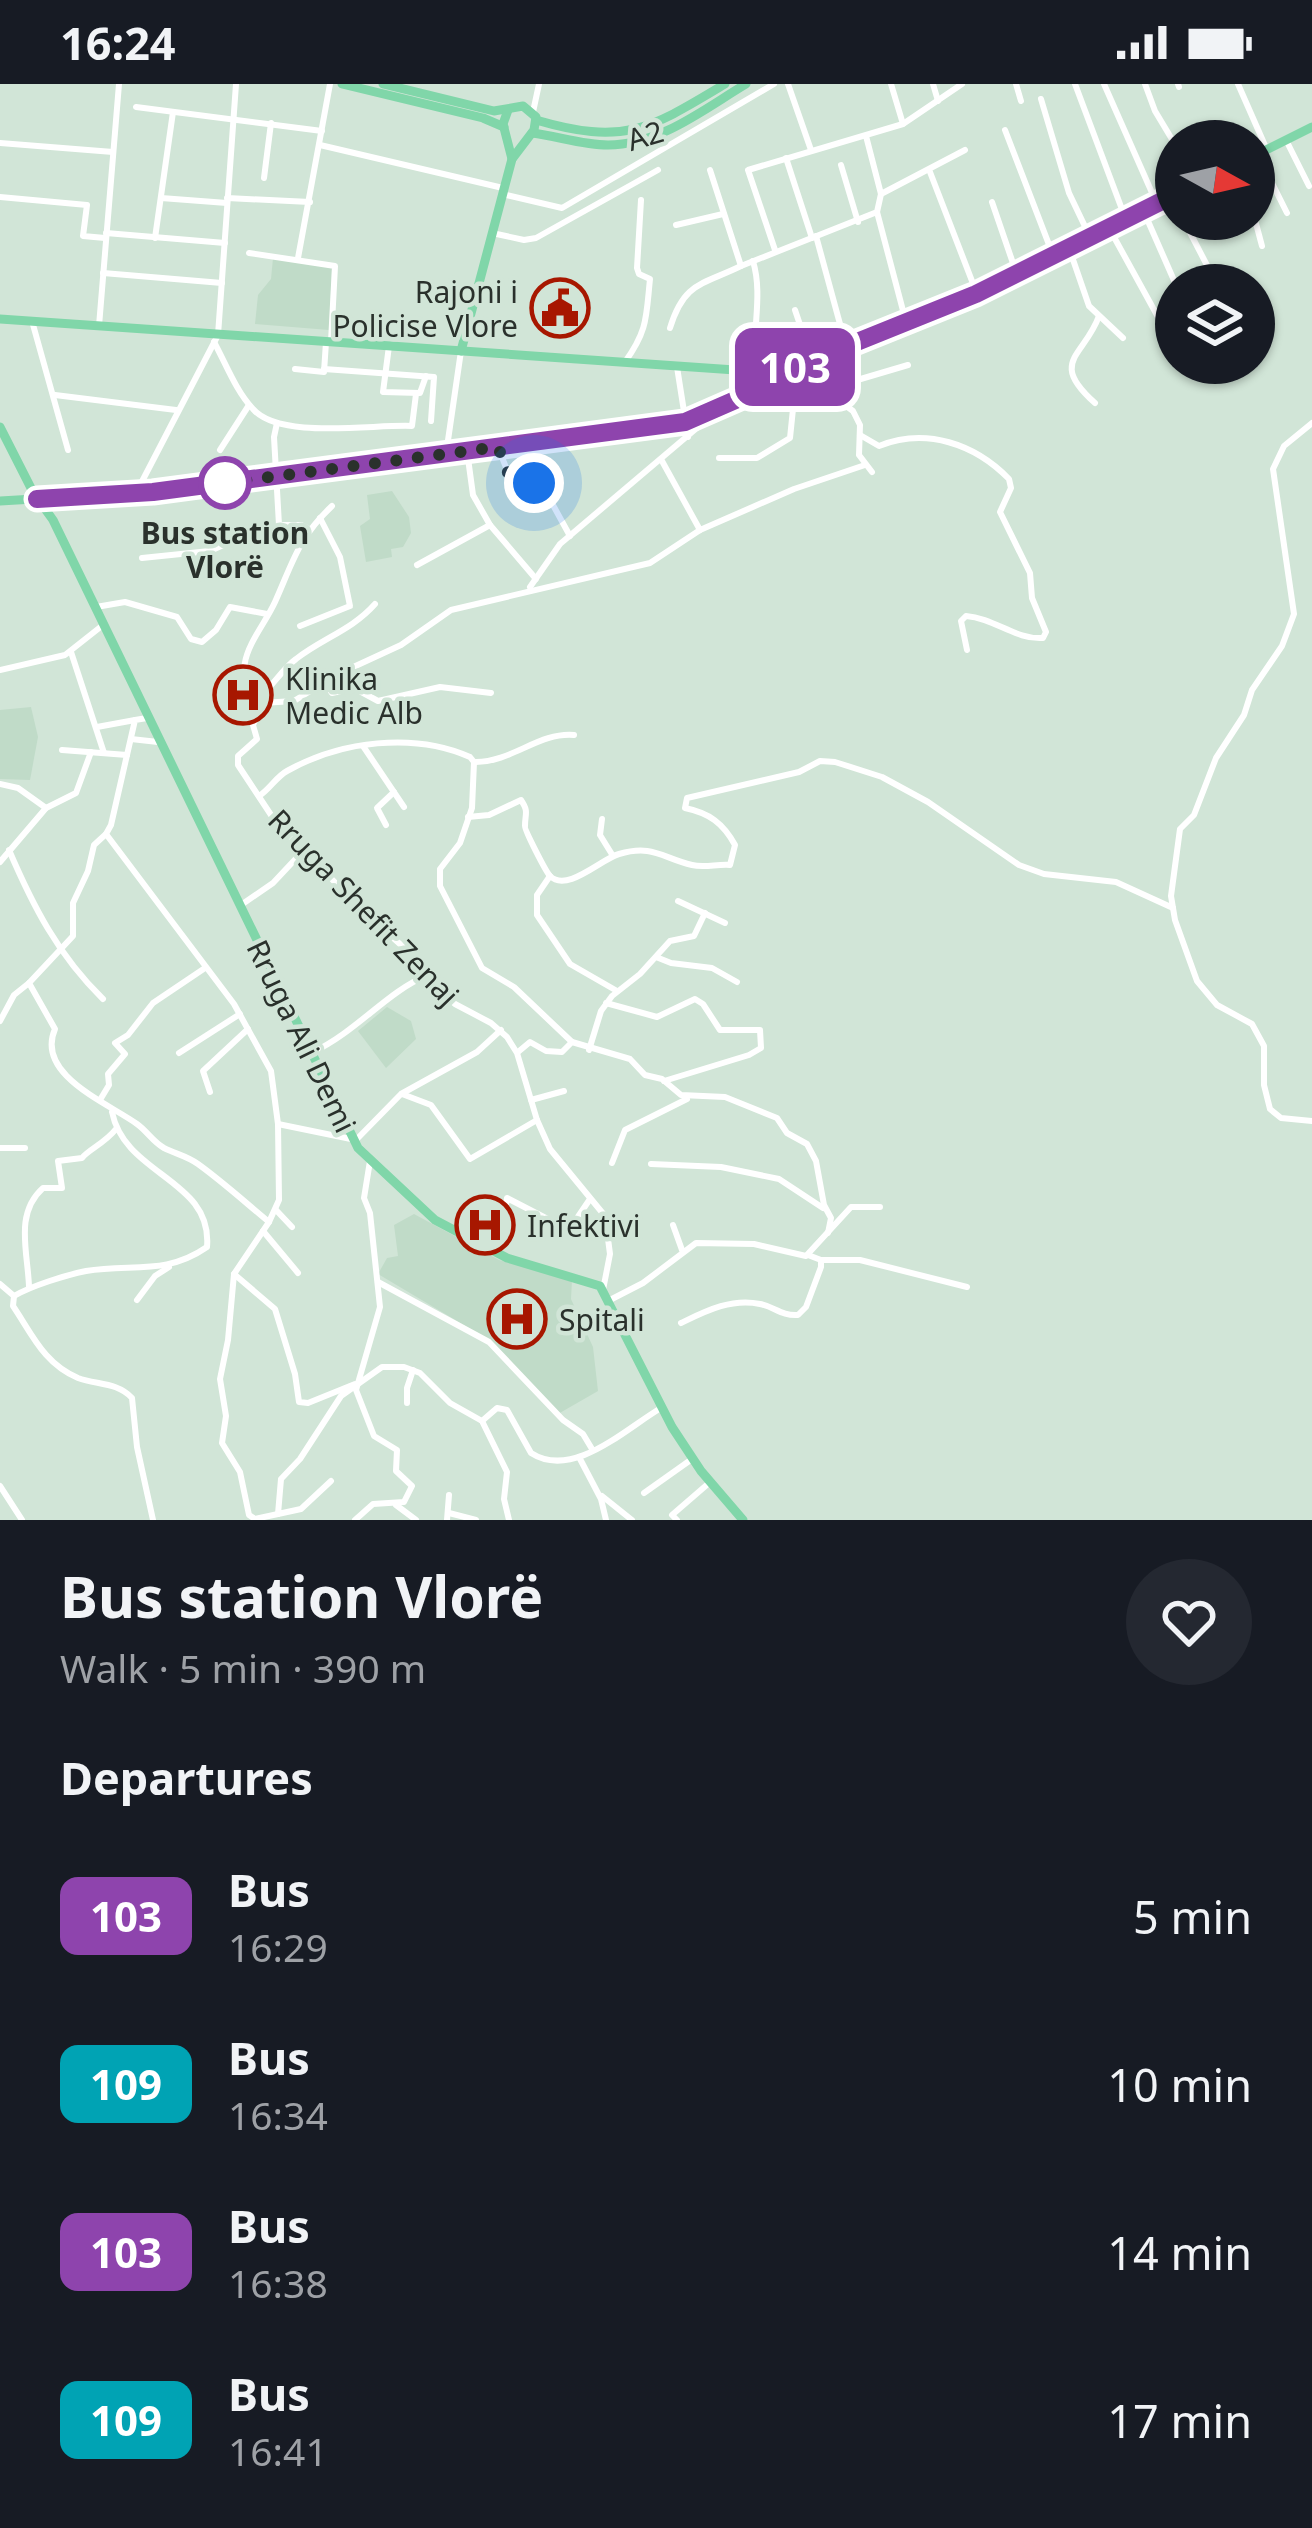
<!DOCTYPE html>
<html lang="en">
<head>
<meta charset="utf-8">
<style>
  :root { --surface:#171b24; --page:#242831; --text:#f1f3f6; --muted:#9ea1a6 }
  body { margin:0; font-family:"Noto Sans",sans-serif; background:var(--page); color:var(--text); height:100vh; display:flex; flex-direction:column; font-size:45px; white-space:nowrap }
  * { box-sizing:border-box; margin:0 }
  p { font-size:39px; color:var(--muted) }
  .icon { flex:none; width:66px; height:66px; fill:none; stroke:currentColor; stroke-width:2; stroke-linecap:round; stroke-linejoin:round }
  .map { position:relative; height:1436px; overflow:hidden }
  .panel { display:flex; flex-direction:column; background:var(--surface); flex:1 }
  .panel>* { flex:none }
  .badge { padding:0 24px; border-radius:18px; font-size:42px; line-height:78px }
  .needle { width:78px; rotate:98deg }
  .buttons { position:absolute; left:1155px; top:36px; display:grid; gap:24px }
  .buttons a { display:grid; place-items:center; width:120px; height:120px; border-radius:50%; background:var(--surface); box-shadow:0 3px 9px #0004; font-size:60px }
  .you { position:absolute; width:60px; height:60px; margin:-30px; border:9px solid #fff; border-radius:50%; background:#1a73e8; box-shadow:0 0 0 18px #1a73e833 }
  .map>.badge { position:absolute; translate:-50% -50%; box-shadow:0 0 0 6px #fff }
  h2 { padding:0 60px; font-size:45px; line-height:108px }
  .round { display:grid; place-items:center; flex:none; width:126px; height:126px; border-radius:63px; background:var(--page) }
  .summary { display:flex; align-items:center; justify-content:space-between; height:204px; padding:0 60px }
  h1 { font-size:57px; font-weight:700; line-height:90px }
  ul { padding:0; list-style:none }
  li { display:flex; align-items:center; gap:36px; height:168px; padding:0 60px }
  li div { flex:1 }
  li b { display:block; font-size:45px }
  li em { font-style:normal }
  li .badge { min-width:132px; font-weight:700; text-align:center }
  .status { display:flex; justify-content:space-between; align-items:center; height:84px; padding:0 60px; background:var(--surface); direction:ltr }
  .status svg { height:33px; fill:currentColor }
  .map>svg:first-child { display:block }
  .built { fill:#c0dbc8 }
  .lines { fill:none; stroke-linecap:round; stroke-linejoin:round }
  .minor { stroke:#fff; stroke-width:6 }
  .major { stroke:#80d6a9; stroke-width:9 }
  .line-casing { stroke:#fff; stroke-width:27 }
  .line { stroke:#8e44ad; stroke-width:18 }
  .walk { stroke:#2a312c; stroke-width:12; stroke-dasharray:0 21.6 }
  .stop-dot { fill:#fff; stroke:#8e44ad; stroke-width:6 }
  .labels { text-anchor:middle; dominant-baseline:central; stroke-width:9; stroke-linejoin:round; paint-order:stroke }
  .street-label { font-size:30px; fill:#2a312c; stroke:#d1e5d7 }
  .poi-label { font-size:30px; fill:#2a312c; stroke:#d1e5d7; text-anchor:start }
  .stop-label { font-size:30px; font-weight:bold; fill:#2a312c; stroke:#d1e5d7 }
</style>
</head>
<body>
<div class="status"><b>16:24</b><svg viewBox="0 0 49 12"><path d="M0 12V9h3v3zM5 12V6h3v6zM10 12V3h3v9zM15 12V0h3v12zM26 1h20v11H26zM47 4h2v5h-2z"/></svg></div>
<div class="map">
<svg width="1312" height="1436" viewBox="0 0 1312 1436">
  <rect width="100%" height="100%" fill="#d1e5d7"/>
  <g class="built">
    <path d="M 273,174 L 332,184 L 329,246 L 255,240 L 258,211 L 271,195 Z"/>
    <path d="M 392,407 L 409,433 L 411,449 L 403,463 L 391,465 L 392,473 L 366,478 L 360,442 L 370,435 L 367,411 Z"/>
    <path d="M 31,623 L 38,653 L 30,696 L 0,695 L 0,626 Z"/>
    <path d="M 387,923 L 411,937 L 416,955 L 386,984 L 358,947 Z"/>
    <path d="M 414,1130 L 499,1176 L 572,1196 L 571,1215 L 593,1263 L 598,1307 L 558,1330 L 489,1256 L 378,1190 L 387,1174 L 398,1172 L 394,1141 Z"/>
  </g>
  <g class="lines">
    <g class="minor">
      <path d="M 788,0 L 811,66"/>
      <path d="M 891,0 L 903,40"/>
      <path d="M 933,0 L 938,17"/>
      <path d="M 1016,0 L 1021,17"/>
      <path d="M 1075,0 L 1126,136"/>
      <path d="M 1104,0 L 1157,120"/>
      <path d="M 1145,0 L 1155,27 L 1176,62"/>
      <path d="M 1178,0 L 1179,3"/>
      <path d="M 1238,0 L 1267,66"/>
      <path d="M 1041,15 L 1069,109 L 1090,153"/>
      <path d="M 136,23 L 322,47"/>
      <path d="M 533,28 L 539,0"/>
      <path d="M 1005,46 L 1053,171"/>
      <path d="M 1286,56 L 1309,102"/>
      <path d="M 0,59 L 113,68"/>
      <path d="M 320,61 L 503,104"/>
      <path d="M 1258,71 L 1287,129"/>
      <path d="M 786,74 L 812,154"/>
      <path d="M 841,81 L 858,138"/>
      <path d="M 710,86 L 741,182 L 877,128 L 881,110 L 866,52"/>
      <path d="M 930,88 L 977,210"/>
      <path d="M 264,94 L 271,39"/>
      <path d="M 502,110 L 562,124 L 774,0"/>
      <path d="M 881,110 L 965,66"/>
      <path d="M 0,113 L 87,121 L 83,152 L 105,154"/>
      <path d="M 161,114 L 227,119"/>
      <path d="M 227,114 L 310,118"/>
      <path d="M 992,118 L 1016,188"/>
      <path d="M 877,128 L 906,238"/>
      <path d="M 1144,128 L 1176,201"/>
      <path d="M 1254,132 L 1262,162"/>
      <path d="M 1183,135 L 1211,189"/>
      <path d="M 1206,135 L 1213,151"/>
      <path d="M 676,141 L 723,130"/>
      <path d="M 1109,144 L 1158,233"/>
      <path d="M 106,149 L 225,159"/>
      <path d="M 492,149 L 524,156 L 536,154 L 658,86"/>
      <path d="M 816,152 L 846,262"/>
      <path d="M 155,154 L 173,28"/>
      <path d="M 1069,164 L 1089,222 L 1123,254"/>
      <path d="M 775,166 L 748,86 L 903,40 L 962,0"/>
      <path d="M 249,169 L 335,182 L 331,258"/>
      <path d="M 298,174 L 330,0"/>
      <path d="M 753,177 C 764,214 750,250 757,288"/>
      <path d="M 103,189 L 222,199"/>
      <path d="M 795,226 L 812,276"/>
      <path d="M 32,237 L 68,366"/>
      <path d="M 99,242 L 119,0"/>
      <path d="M 670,244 C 684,198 702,201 741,182"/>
      <path d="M 214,258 C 226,280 236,307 253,325 C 279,356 374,340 412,342 L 416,310"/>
      <path d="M 389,262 L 383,308 L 420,309 L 426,292"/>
      <path d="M 829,270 L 838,316 L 853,327 L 860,341 L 859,371 L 872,388"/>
      <path d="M 625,278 C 648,246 646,233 650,195 L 639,190 L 637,184 L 641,116"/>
      <path d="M 677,283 L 688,353"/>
      <path d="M 295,285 L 324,288 L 326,258"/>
      <path d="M 324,285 L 434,293 L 431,337"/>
      <path d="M 837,302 L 908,281"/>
      <path d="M 55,311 L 176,326"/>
      <path d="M 1095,319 C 1048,277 1084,273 1099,232"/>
      <path d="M 277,339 L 274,353 L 279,441"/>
      <path d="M 1312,339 L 1284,362 L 1273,385 L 1294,530 L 1282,562 L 1252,606 L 1244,631 L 1216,674 L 1194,731 L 1180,745 L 1171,812 L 1175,836 L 1197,897 L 1217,921 L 1252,940 L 1264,962 L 1264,1001 L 1270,1025 L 1281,1034 L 1312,1037"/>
      <path d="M 860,351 L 879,362 C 926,343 975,360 1009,395 L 1011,404 L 1000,428 L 1030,489 L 1032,514 L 1046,548 L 1043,554 C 1016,556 994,534 966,532 L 961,537 L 967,566"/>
      <path d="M 498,363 L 514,404 L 542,401 L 570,452"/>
      <path d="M 220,366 L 249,321"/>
      <path d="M 467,367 L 473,411 L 490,441 L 536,495"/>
      <path d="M 446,370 L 461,267"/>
      <path d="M 719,374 L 757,374 L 790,354 L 793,325 L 780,289"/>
      <path d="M 662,377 L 700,446"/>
      <path d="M 136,409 L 218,251 L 236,0"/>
      <path d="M 332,422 C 298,454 293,478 275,518 C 260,551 222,585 262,619 L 294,617 L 336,591 L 401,561 L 451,526 L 650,479 L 700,446 L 794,405 L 865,381"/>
      <path d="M 142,474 L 210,467 L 239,454 L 269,455 L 277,451 L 279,441 L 301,441 L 309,445"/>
      <path d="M 417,481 L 490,441"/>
      <path d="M 530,503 L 560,460 L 711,332"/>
      <path d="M 96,523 L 125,518 L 177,533 L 191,555 L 202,558 L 216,546 L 230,523 L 267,530"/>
      <path d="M 300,542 L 350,522 L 340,473 L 320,434"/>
      <path d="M 71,568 L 104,669"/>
      <path d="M 0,586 L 65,571 L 103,541"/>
      <path d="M 324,597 L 332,609 L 354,604 L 378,617 L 440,603 L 491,609"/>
      <path d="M 256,616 C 273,603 281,586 296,575 C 323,554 352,546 375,520"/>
      <path d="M 262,619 L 253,641 L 257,655 L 238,672 L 238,681 L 275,737 L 362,826 L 411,870 L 433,901 L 455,920 L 491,939 L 507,953 L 517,969 L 537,1036 L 550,1065 L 605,1132 L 610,1170 L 603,1206"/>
      <path d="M 147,634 L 135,636 L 111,741 L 106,750 L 234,920 L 271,987 L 278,1040 L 279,1116 L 269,1138 L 234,1190 L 228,1256 L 220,1295 L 226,1332 L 222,1359 L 240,1388 L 249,1431 L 255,1435 L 278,1430"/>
      <path d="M 97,643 L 135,636"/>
      <path d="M 131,655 L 158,658"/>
      <path d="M 363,662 L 404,723"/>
      <path d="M 62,666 L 127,671"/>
      <path d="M 476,678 C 512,678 539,648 574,651"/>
      <path d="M 0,700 L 18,704 L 46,724"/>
      <path d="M 259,712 C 270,705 276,693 287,687 C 340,657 414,648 470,673 L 474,678 L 472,724 L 460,759 L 440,785 L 440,802 L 482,884 L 514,903 L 572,958"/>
      <path d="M 468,733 L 489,731 L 521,716 C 529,728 525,729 525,742 C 524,745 546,788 550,792 C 567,809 601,775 619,770 C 653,760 662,774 692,781 C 704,784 717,780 730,781 L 735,761 C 723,739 709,729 685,724 L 687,714 L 799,688 L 820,677 L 835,678 L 882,693 L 928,718 L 1019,781 L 1044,790 L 1116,798 L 1173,824"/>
      <path d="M 602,735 L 600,751 L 613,772"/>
      <path d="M 386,741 L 377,724 L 394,708"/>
      <path d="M 106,750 L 94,761 L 88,787 L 73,819 L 73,852 L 29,899 L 55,945 C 35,991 108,1019 137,1040 C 147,1047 153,1058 164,1064 C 176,1070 187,1072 198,1080 C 223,1098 246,1119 269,1138"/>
      <path d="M 9,766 C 33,822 58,871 103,915"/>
      <path d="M 0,778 L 46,724 L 76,709 L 91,668"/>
      <path d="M 550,792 L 537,811 L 537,831 L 570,880 L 617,907"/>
      <path d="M 678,817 L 725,839"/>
      <path d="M 241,821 L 273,799 L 303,767"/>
      <path d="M 656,873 L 671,879 L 712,884 L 737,898"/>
      <path d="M 606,919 L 657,933 L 695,915 L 703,920 L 720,946 L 760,946 L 761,964 L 749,971 L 664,997"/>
      <path d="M 0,937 L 14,911 L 29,899"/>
      <path d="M 589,966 L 601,927 L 612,912 L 640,890 L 670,857 L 694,852 L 705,829"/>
      <path d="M 313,968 C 356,948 388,907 426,892"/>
      <path d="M 518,968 L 530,958 L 546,967 L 562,968 L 572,958 L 630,975 L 645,991 L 662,995 L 681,1011 L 725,1013 L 777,1034 L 787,1049 L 807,1060 L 816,1077 L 824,1121 L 831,1134 L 828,1149"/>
      <path d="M 179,969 L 240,930"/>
      <path d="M 210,1008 L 203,987 L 248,945"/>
      <path d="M 402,1010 L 431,1021 L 470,1075 L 537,1036"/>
      <path d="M 100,1016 L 109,1001 L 108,990 L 125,970 L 115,959 L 128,951 L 153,919 L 205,884"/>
      <path d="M 531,1016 L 564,1007"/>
      <path d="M 278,1040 L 351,1055"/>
      <path d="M 354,1058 L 401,1010 L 477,968 L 501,946"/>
      <path d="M 0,1064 L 25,1064"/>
      <path d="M 612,1079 L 625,1046 L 687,1015"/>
      <path d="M 651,1080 L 721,1083 L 779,1095 L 823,1124"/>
      <path d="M 276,1126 L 292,1143"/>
      <path d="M 673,1141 L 682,1166"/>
      <path d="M 263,1147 L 298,1189"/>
      <path d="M 499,1170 L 507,1114 L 569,1146 L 590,1115"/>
      <path d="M 821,1176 L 860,1176 L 967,1203"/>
      <path d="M 234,1190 L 275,1225 L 295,1290 L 299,1318 L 308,1319 L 355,1300"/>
      <path d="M 378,1198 L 489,1258 L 563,1336 L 583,1350 L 592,1365"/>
      <path d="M 0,1200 L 14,1212 L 13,1222 C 32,1250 44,1280 78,1294 C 97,1301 117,1298 132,1314 L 137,1363 L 153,1436"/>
      <path d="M 29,1203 C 28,1168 14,1130 43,1104 L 62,1104 L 58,1077 L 82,1074 C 88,1066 105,1059 116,1045"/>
      <path d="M 14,1212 C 31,1202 66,1191 86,1187 C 131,1179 165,1192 207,1163 C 213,1095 125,1092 112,1028"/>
      <path d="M 137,1216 L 155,1192 L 169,1183"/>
      <path d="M 608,1217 L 643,1199 L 696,1159 L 754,1160 L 806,1172 L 851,1123 L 880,1123"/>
      <path d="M 681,1239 C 706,1227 731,1214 760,1220 C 775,1223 781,1232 798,1231 L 806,1223 L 821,1183 L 821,1176 L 808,1171"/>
      <path d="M 407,1319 L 407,1304 L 413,1286"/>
      <path d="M 482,1337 L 497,1324 L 507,1326 L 531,1369 C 573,1396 625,1345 661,1324"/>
      <path d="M 579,1373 L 601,1415 L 606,1436"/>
      <path d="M 331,1397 L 301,1425 L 278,1430 L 281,1395 L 300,1375 L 341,1312 L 382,1283 L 404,1283 L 420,1289 L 450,1319 L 482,1337 L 507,1388 L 504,1415 L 509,1436"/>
      <path d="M 0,1402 L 22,1436"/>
      <path d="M 644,1409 L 692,1375"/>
      <path d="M 602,1412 L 632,1436"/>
      <path d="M 396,1421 L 416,1436"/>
      <path d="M 449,1429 L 476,1436"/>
      <path d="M 355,1436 L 373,1420 L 404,1418 L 412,1402 L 396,1387 L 397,1366 L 374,1352 L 356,1306 L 380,1223 L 370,1129 L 364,1114 L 370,1077"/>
      <path d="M 447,1436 L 449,1411"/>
      <path d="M 677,1436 L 672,1431 L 709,1399"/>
    </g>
    <g class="major">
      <path d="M 342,0 L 483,34 L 504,43"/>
      <path d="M 383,0 L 494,27 L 523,22 L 536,33 L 534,46 L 512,75 L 461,267"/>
      <path d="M 508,26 L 503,40 L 512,75"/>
      <path d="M 536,36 C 625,62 650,45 725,0"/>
      <path d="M 532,49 C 557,52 583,61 608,61 C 660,61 704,25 746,0"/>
      <path d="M 1254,72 L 1312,43"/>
      <path d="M 0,235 L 780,289"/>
      <path d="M 0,343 L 33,408 L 53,436 L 358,1064 L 435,1136 L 507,1174 L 600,1202 L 672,1343 L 701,1387 L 743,1436"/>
      <path d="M 0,417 L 153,408 L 685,338 L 718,326 L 780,289 L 977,210 L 1176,110"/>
    </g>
  </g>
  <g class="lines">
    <g class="line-casing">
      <path id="line" d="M 37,415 L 153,408 L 685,338 L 740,314 L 780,289 L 976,210 L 1176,110"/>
    </g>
    <use href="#line" class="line"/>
    <path class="walk" d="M 225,399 L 498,363 L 514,404 L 534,399"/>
  </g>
  <defs>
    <g id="civic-ring" transform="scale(3)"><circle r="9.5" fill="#d1e5d7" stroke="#a71700" stroke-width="1.5"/><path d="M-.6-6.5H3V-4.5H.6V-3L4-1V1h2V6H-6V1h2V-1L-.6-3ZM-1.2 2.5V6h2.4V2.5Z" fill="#a71700"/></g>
    <g id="hospital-ring" transform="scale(3)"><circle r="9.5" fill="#d1e5d7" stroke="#a71700" stroke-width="1.5"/><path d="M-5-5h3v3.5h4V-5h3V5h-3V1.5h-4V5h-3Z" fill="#a71700"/></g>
  </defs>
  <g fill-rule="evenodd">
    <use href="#civic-ring" x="560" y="224"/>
    <use href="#hospital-ring" x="243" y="611"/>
    <use href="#hospital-ring" x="485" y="1141"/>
    <use href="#hospital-ring" x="517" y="1235"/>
  </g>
  <circle class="stop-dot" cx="225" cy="399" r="24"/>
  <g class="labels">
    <g class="street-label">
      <text transform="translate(645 51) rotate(-17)">A2</text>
      <text transform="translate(364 823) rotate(46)">Rruga Shefit Zenaj</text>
      <text transform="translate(302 952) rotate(64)">Rruga Ali Demi</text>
    </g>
    <g class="poi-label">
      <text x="518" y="207" text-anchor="end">Rajoni i<tspan x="518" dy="34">Policise Vlore</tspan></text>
      <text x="285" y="594">Klinika<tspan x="285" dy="34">Medic Alb</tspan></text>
      <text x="527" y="1141">Infektivi</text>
      <text x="559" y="1235">Spitali</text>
    </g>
    <g class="stop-label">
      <text x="225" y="448">Bus station<tspan x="225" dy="34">Vlorë</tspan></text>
    </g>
  </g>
</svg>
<div class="buttons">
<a><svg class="needle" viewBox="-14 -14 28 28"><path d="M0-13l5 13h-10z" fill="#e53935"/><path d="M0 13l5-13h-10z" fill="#9ea1a6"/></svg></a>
<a><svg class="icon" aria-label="layers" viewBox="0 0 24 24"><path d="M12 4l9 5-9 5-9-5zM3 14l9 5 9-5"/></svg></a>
</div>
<div class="you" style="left:534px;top:399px"></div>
<b class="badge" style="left:795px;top:283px;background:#8e44ad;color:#fff">103</b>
</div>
<section class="panel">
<div class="summary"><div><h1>Bus station Vlorë</h1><p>Walk · 5 min · 390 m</p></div><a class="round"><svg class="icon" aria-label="heart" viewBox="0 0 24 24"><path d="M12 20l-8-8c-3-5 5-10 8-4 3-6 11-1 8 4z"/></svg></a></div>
<h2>Departures</h2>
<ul>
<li><span class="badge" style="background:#8e44ad;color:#fff">103</span><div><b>Bus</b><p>16:29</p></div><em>5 min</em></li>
<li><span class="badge" style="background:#00a3b4;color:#fff">109</span><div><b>Bus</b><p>16:34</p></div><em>10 min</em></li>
<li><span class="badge" style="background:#8e44ad;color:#fff">103</span><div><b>Bus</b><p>16:38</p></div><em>14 min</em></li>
<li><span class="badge" style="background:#00a3b4;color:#fff">109</span><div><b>Bus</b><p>16:41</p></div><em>17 min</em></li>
</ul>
</section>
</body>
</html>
